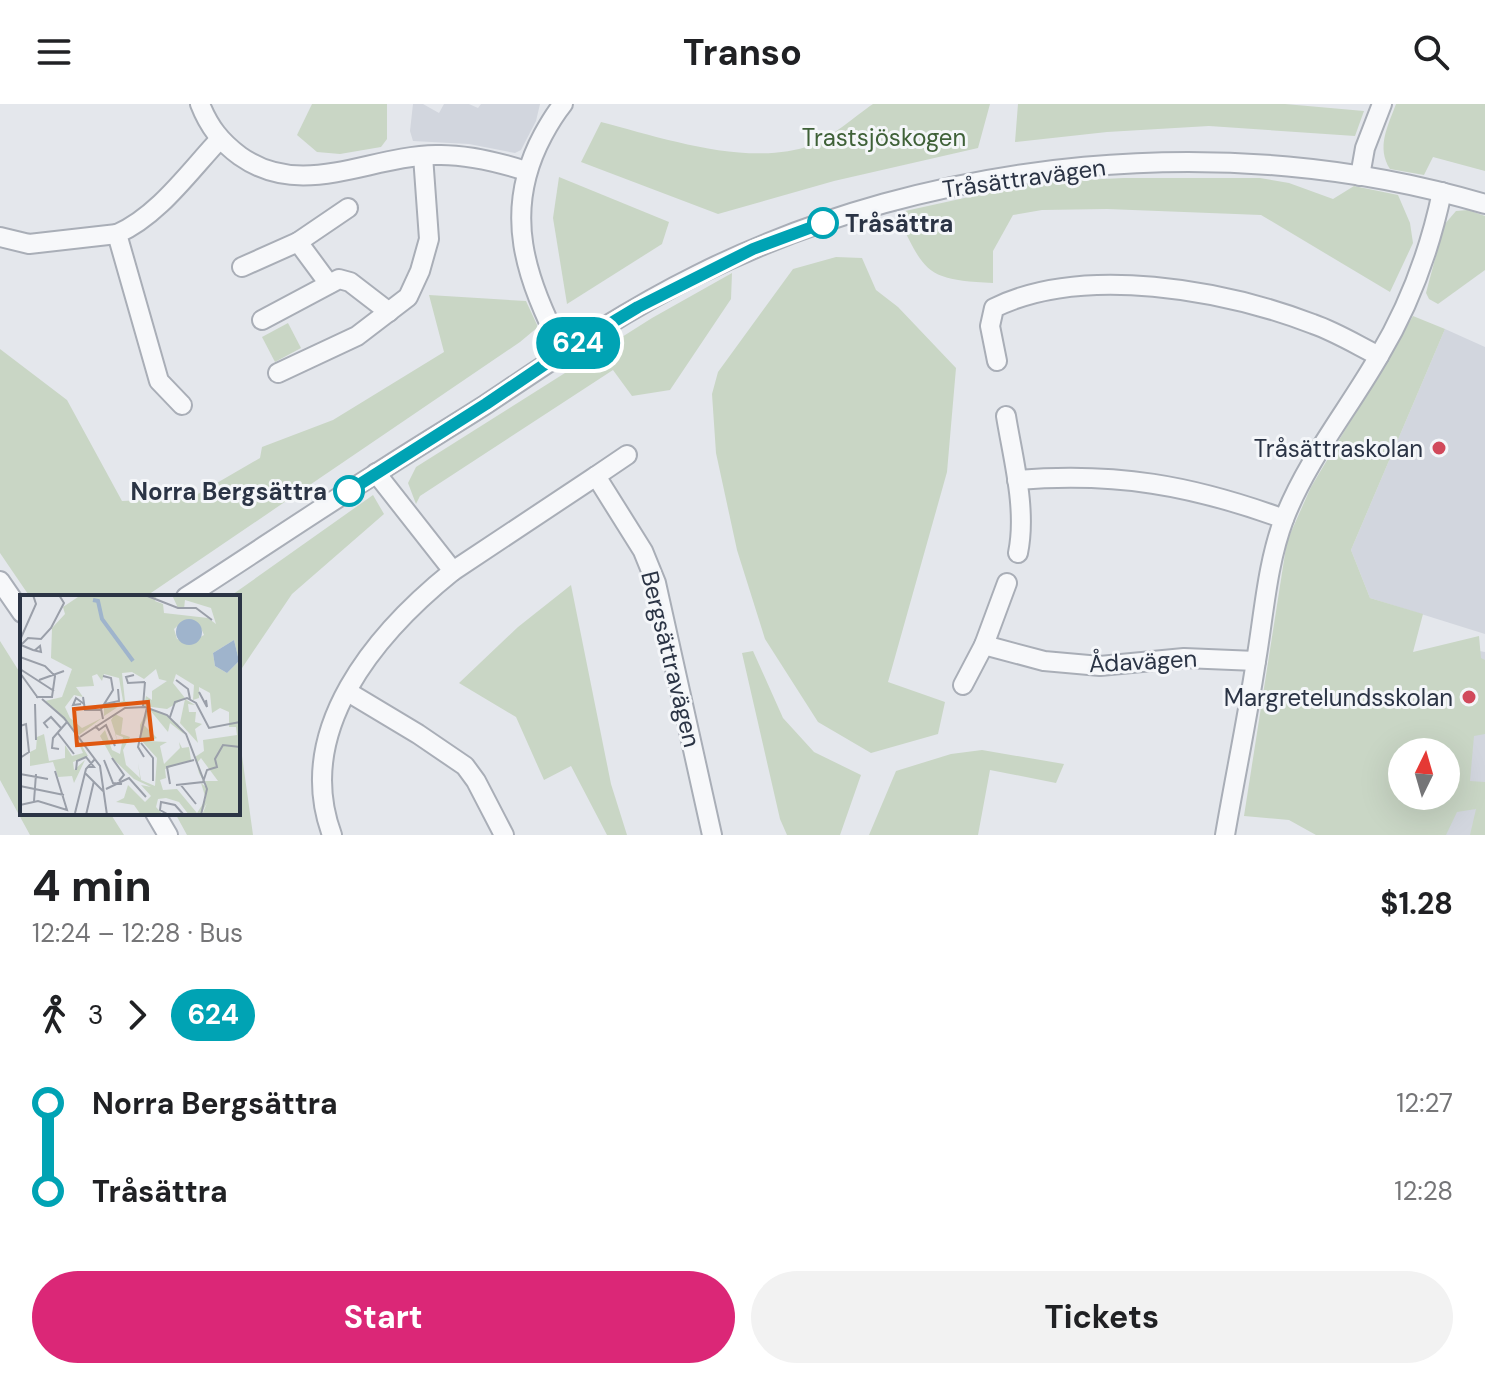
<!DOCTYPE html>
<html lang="en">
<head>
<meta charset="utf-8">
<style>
  :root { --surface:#fff; --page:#f2f2f2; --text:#202124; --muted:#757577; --accent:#db2777 }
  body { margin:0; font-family:"DM Sans",sans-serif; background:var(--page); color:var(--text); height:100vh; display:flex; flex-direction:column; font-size:30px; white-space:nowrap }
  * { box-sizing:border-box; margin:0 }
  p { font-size:26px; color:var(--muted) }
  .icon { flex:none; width:44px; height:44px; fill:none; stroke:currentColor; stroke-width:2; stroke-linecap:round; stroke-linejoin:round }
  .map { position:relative; height:731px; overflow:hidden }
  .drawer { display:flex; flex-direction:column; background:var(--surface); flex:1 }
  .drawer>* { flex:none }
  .badge { padding:0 16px; border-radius:26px; font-size:28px; line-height:52px }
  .needle { width:52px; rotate:5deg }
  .buttons { position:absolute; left:1388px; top:634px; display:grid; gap:16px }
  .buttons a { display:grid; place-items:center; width:72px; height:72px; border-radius:50%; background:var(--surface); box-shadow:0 8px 32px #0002; font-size:40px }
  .map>.badge { position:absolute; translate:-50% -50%; box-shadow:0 0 0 4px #fff }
  .legs { display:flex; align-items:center; gap:12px; height:88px; padding:0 32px; font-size:26px }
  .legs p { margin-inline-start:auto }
  .overview { display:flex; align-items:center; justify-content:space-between; height:136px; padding:0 32px }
  h1 { font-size:44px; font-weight:700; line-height:60px }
  .primary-button { display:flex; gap:16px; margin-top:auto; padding:16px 32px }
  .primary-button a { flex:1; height:92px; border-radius:48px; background:var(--accent); color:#fff; font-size:32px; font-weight:700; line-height:92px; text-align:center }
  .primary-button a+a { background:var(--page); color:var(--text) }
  ul { padding:0 32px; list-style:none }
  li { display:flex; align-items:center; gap:28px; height:88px; font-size:30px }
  li i { display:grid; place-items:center; width:12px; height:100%; margin:0 10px; background:currentColor }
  li i::after { content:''; width:20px; height:20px; margin:-10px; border:6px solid; border-radius:50%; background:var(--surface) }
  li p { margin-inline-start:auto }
  li:first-child i { background:linear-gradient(#0000 50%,currentColor 0) }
  li:last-child i { background:linear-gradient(currentColor 50%,#0000 0) }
  header { display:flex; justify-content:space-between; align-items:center; height:104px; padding:0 32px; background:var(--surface); font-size:36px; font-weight:700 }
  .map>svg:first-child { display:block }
  .built { fill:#d2d6de }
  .green { fill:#c9d6c5; fill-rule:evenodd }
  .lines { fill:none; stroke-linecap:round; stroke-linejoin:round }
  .minor-casing { stroke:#a9aeb7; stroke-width:22 }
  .minor { stroke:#f7f8fa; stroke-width:18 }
  .line-1-casing { stroke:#fff; stroke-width:18 }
  .line-1 { stroke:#00a3b4; stroke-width:12 }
  .stop-1-dot { fill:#fff; stroke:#00a3b4; stroke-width:4 }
  .poi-dot { fill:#d1495b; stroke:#f4f6f9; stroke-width:3 }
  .labels { text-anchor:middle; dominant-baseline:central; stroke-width:6; stroke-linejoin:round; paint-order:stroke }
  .park-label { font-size:24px; fill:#3f6138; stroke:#f4f6f9 }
  .street-label { font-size:24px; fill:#2b3445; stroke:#f4f6f9 }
  .stop-label { font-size:24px; font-weight:bold; fill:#2b3445; stroke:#f4f6f9; text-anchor:start }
  .poi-label { font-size:24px; fill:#2b3445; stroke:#f4f6f9; text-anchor:end }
  .inset-river { fill:none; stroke:#9fb4cc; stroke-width:4 }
  .inset-road { fill:none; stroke:#9a9fa9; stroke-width:2 }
  .view { fill:#df570f; fill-opacity:0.15; stroke:#df570f; stroke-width:4 }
  .inset-edge { fill:none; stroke:#2b3445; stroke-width:4 }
</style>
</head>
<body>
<header><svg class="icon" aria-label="menu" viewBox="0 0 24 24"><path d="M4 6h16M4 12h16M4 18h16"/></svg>Transo<svg class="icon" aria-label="search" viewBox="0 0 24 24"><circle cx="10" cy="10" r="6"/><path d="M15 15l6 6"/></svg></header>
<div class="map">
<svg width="1485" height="731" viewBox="0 0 1485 731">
  <rect width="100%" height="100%" fill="#e4e7ec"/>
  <g class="built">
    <path d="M 413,0 L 423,0 L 439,9 L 444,0 L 469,0 L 478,4 L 481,0 L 540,0 L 536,17 L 521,46 L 515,49 L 469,40 L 413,37 L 410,27 Z"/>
    <path d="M 1445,225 L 1485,243 L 1485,530 L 1370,494 L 1351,446 Z"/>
    <path d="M 1450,542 L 1485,548 L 1485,731 L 1436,731 L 1446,692 Z"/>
  </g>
  <g class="green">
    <path d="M 312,0 L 387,0 L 387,35 L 381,43 L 340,50 L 317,48 L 297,31 Z"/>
    <path d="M 873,0 L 990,0 L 978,44 L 834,77 L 718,110 L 581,58 L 601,18 C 663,34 749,64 812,41 C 831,34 855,12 873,0 Z"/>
    <path d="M 1018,0 L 1285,0 L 1364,7 L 1355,32 L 1209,22 L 1107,28 L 1015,38 Z"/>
    <path d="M 1396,0 L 1485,0 L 1485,67 L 1433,53 L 1424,71 L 1390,65 C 1376,43 1388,22 1396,0 Z"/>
    <path d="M 559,73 L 669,118 L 662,140 L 567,200 L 553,114 Z"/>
    <path d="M 1124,74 L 1260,74 L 1289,79 L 1333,95 L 1354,82 L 1398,91 L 1410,119 L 1413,139 L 1390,188 L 1261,111 L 1107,105 L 1042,106 L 1013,111 L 993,147 L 993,179 C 924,176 925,168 896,109 L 1038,78 Z"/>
    <path d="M 1468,106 L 1485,112 L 1485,166 L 1438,200 L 1429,195 L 1426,189 L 1444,121 L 1456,107 Z"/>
    <path d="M 836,153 L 862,154 L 876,186 L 898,203 L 956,264 L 947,368 L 888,578 L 945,598 L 938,630 L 871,649 L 818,618 L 765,535 L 737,446 L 716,349 L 712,290 L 718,268 L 793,165 Z"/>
    <path d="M 732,169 L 731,195 L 670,286 L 632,292 L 613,266 L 420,392 L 416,400 L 408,379 L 416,363 L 652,214 Z"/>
    <path d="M 429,191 L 526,197 L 538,223 L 520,238 L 145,493 L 30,493 L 0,449 L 0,245 L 67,296 L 122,397 L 191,394 L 260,354 L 262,343 L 333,316 L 444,248 Z"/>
    <path d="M 1413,212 L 1445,225 L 1351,446 L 1370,494 L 1423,510 L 1413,548 L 1479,532 L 1481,554 L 1485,556 L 1485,630 L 1474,632 L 1470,677 L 1485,678 L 1485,731 L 1470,731 L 1476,705 L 1457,708 L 1446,731 L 1316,731 L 1289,716 L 1244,712 L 1287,437 L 1311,383 ZM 1402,648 L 1446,648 L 1446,692 L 1402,692 Z"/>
    <path d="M 288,219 L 301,244 L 275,258 L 262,233 Z"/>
    <path d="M 373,391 L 384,410 L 292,490 L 238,570 L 238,493 L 229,493 Z"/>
    <path d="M 571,481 L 611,680 L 627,731 L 607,731 L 571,662 L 544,676 L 516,613 L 459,579 L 518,523 Z"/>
    <path d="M 0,537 L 22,572 L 22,709 L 110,709 L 124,731 L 30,731 L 0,676 Z"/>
    <path d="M 753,547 L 783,614 L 814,648 L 861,671 L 840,731 L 787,731 L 780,715 L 742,549 Z"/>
    <path d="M 238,623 L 253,731 L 187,731 L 175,709 L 238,709 Z"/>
    <path d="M 982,646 L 1064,660 L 1056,679 L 990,666 L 978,731 L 869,731 L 896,667 L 951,650 Z"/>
  </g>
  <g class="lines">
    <g class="minor-casing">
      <g id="minor">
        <path d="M 200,0 C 209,23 221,38 240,52 C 302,96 368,52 436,51 C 466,50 498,58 526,67"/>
        <path d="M 1360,72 L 1365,44 L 1382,0"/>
        <path d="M 0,133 L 29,140 L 117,130"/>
        <path d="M 298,138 L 348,104"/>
        <path d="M 242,163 L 298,138 L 329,180"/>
        <path d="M 262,216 L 339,175 L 350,178 L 389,208"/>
        <path d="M 563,248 C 526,174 501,109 543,31 C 549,20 555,10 563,0"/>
        <path d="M 997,257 L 990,222 L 994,204 C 1083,160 1224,186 1313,220 C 1336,228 1357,241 1379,252"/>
        <path d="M 278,269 L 357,232 L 408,193 L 420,167 L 429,135 L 423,52"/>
        <path d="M 182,301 L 159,277 L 117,130 C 158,112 189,68 219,36"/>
        <path d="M 1006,312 C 1013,355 1027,405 1018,449"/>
        <path d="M 376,369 L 453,467 L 596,372 L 643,447 L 656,479 L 712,731"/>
        <path d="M 596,372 L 627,351"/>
        <path d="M 1017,376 C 1116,368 1191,381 1284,415"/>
        <path d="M 0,477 L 22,509"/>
        <path d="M 186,493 C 250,452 313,409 377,369 C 412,346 449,324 485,301 C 554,255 622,208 697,171 C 933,53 1231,24 1485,100"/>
        <path d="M 984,541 L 1044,557 L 1100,562 L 1184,554 L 1256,557"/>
        <path d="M 963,581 L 984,541 L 1007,479"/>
        <path d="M 348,588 L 418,630 L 465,662 L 476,677 L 504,731"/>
        <path d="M 155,709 L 168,731"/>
        <path d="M 332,731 C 293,626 376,529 453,467"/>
        <path d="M 1225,731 C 1235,673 1247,616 1256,557 C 1264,510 1267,460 1284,415 C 1307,356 1348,306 1379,252 C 1409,202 1430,145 1442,88"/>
      </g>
    </g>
    <use href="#minor" class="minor"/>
  </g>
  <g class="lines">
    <g class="line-1-casing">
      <path id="line-1" d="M 349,387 L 486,300 L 563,248 L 638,203 L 753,145 L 823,119"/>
    </g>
    <use href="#line-1" class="line-1"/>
  </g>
  <g class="stop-1-dot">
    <circle cx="823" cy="119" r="14"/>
    <circle cx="349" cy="387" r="14"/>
  </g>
  <g class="poi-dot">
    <circle cx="1439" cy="344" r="8"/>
    <circle cx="1469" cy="593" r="8"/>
  </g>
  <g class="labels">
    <g class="park-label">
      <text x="884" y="33">Trastsjöskogen</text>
    </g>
    <g class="street-label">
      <text transform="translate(1024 74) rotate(-8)">Tråsättravägen</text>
      <text transform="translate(671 555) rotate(76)">Bergsättravägen</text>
      <text transform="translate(1143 557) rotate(-3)">Ådavägen</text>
    </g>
    <g class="stop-label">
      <text x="845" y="119">Tråsättra</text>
      <text x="327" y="387" text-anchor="end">Norra Bergsättra</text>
    </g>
    <g class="poi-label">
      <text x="1423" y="344">Tråsättraskolan</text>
      <text x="1453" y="593">Margretelundsskolan</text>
    </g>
  </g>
  <g transform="translate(20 491)">
    <rect width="220" height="220" fill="#e4e7ec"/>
    <path d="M 61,0 L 137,0 L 135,6 L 143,9 L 144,18 L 188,23 L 196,29 L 191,13 L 165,5 L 164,14 L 158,13 L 152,0 L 220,0 L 220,220 L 182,220 L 187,208 L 180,220 L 169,220 L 159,207 L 146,203 L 138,204 L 136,212 L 143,220 L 121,220 L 114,210 L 96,207 L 104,203 L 108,190 L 125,207 L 131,201 L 121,190 L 131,192 L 114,184 L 92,163 L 80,141 L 85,135 L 92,155 L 100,159 L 103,142 L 95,139 L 99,150 L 91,125 L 95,119 L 103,123 L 101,139 L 110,142 L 103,155 L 106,170 L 120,183 L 118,168 L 121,185 L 135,191 L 137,163 L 120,144 L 120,130 L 128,113 L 143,118 L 158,129 L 164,139 L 150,128 L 148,137 L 130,115 L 124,130 L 137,143 L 129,146 L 147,147 L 140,151 L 144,169 L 160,153 L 159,147 L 162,153 L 169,152 L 171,165 L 145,174 L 146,183 L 140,185 L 143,195 L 157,194 L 177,218 L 186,204 L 181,188 L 187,193 L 185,186 L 198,186 L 181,163 L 177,168 L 183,185 L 179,178 L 175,162 L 184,156 L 183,145 L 217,140 L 216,132 L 209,132 L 209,117 L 200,113 L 192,118 L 190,98 L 179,92 L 179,103 L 173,105 L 174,90 L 156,79 L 153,88 L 165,103 L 147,114 L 124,111 L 126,101 L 132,105 L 132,96 L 147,86 L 139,84 L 136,74 L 124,84 L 112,77 L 102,78 L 105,106 L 122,109 L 104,108 L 84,121 L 84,112 L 103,106 L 99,83 L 84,79 L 82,86 L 77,79 L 72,81 L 74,91 L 56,92 L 63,102 L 54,100 L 45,112 L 50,123 L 62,133 L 82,123 L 59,140 L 25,106 L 42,102 L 52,74 L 31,63 L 32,33 L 45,19 L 43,12 ZM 163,26 L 180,31 L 184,40 L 171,47 L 157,44 L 154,34 ZM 214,45 L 219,66 L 207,78 L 195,71 L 193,58 ZM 165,104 L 175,110 L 168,109 L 169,117 L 176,117 L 175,127 L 182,129 L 175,134 L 178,148 L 160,128 ZM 53,136 L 68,161 L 53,167 L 54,175 L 65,165 L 54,188 L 52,181 L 38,182 L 33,167 L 10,171 L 10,157 L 16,154 L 17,142 L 24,139 L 29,166 L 45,163 L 45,150 L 52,161 L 63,158 Z" fill="#c9d6c5" fill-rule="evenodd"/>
    <path d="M156 37a13 13 0 1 1 26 0a13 13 0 1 1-26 0ZM 214,45 L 219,66 L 207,78 L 195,71 L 193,58 Z" fill="#9fb4cc"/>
    <path class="inset-river" d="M 73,5 L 78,6 L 82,24 L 113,66"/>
    <path class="inset-road" d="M 125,0 L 158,13 L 176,13 L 192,25M 0,45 L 16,9 L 13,0M 1,50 L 13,55 L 21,57 L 20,51 L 14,56M 0,51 L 8,43 L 21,44 L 31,33 L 44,8 L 39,0M 0,62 L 25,71 L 35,81 L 32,102 L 16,102M 0,74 L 34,96M 0,78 L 18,103M 114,80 L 106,82 L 108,88 L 125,87M 83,81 L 91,83 L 93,95 L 81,114 L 83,124M 19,85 L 44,76M 156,85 L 168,94 L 170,104M 179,97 L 187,112 L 186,105M 63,102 L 65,115 L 81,115M 22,104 L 44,123 L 80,171 L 87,220M 96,108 L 85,109 L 99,106 L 98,94M 15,109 L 16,145M 61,109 L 53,110 L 56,103 L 64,109M 123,111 L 125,87M 150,122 L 155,107 L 167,103 L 176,108 L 189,133 L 220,127M 0,131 L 6,129 L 9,157 L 0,163M 75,131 L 79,135 L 86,130 L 95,151M 28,133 L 24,128 L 31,122 L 41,133M 37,137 L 54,159M 60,142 L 105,113 L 125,112 L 147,120 L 166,139 L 187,194 L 181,220M 121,148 L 133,163 L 133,186M 39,154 L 32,153 L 33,143 L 47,127M 124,162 L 118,152 L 127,112M 92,163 L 104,180 L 99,186M 84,165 L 93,188 L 102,189M 56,175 L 57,166 L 66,162 L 74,172 L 67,172M 65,178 L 83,196M 0,179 L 28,184M 150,189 L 147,172 L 174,165M 160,189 L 176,209M 156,190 L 183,187 L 187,175 L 197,172 L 195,164 L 203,150 L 220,152M 0,191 L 44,200M 86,194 L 109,183 L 126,202M 14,206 L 16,179M 0,210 L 18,206 L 47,215 L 35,176M 55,218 L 66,174 L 75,164M 66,220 L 74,186M 149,220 L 140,215 L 141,207 L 155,210 L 164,220"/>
    <path class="view" d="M 128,107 L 132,144 L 57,150 L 54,114 Z"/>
    <rect width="220" height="220" class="inset-edge"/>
  </g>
</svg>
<div class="buttons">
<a><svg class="needle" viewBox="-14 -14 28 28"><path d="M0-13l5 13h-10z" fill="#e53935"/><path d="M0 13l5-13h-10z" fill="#757577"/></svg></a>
</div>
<b class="badge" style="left:578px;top:239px;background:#00a3b4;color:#fff">624</b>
</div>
<section class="drawer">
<div class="overview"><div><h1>4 min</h1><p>12:24 – 12:28 · Bus</p></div><b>$1.28</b></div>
<div class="legs"><svg class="icon" aria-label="walk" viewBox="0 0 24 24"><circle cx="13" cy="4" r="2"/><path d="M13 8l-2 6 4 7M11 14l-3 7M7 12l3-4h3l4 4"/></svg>3<svg class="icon" aria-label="forward" viewBox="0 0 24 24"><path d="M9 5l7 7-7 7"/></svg><b class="badge" style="background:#00a3b4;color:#fff">624</b></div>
<ul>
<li><i style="color:#00a3b4"></i><b>Norra Bergsättra</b><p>12:27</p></li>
<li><i style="color:#00a3b4"></i><b>Tråsättra</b><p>12:28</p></li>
</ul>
<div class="primary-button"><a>Start</a><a>Tickets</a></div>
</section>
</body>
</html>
